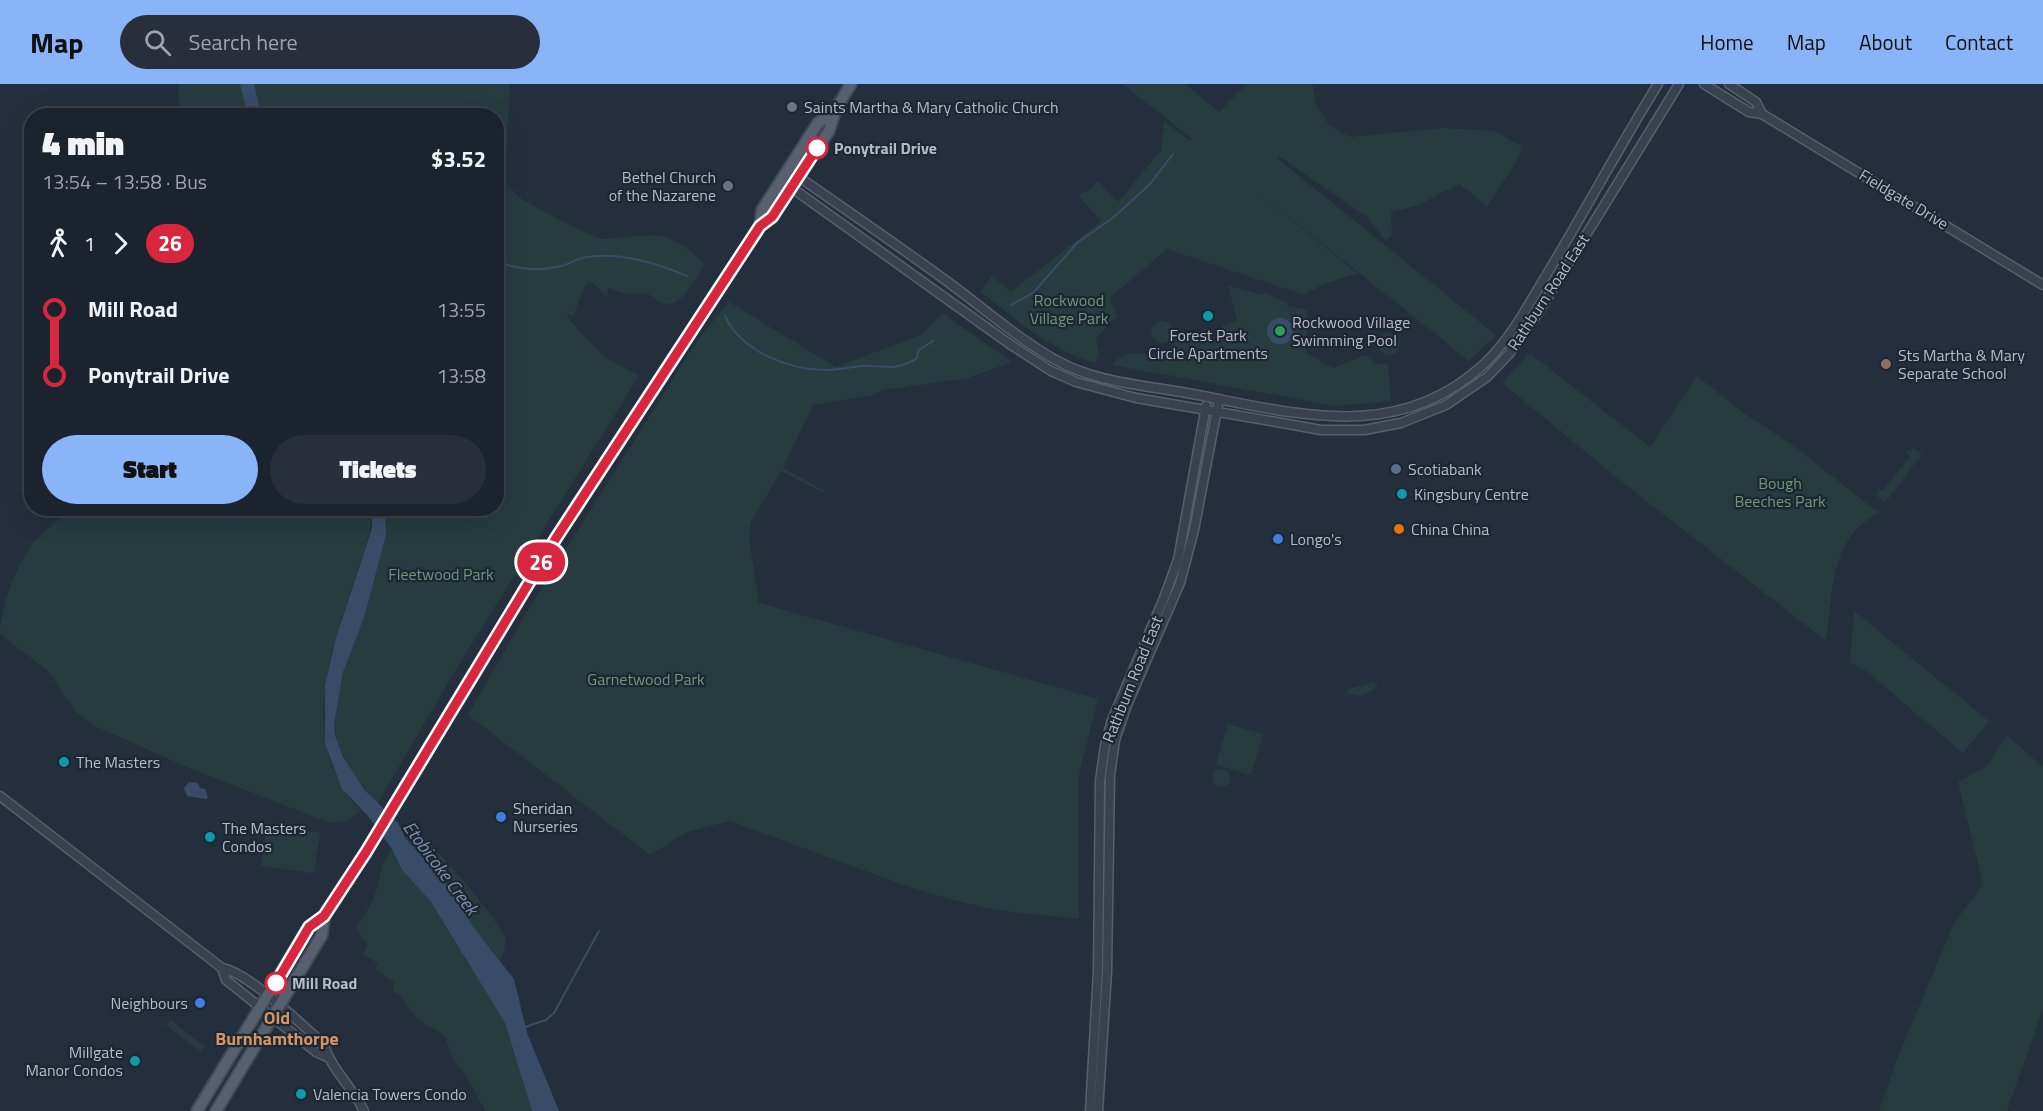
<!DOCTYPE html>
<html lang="en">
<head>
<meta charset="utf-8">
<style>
  :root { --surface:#1b232e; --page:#282f3a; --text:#f1f3f6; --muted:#a0a4aa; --line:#39404a; --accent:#8ab4f8 }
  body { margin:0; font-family:"Titillium Web",sans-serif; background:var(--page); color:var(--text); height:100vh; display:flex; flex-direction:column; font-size:22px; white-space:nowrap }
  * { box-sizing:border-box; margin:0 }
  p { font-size:20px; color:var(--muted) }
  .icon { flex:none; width:33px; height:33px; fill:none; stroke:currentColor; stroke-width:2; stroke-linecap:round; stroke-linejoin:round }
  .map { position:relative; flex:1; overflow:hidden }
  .drawer { position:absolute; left:24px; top:24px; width:480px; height:408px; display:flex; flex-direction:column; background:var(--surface); border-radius:24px; box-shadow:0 6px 24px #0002,0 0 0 2px var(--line) }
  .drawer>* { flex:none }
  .badge { padding:0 12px; border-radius:20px; font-size:21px; line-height:39px }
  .map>.badge { position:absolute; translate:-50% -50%; box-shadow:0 0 0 3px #fff }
  .legs { display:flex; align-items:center; gap:9px; height:66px; padding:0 18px; font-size:20px }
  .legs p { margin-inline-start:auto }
  .overview { display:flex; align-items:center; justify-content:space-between; height:102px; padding:0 18px }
  h1 { font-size:33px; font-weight:800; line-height:45px }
  .button { display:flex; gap:12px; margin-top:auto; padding:12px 18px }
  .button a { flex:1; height:69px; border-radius:36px; background:var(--accent); color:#111; font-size:24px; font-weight:800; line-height:69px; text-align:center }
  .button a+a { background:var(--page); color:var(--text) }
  ul { padding:0 18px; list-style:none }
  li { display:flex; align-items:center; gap:21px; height:66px; font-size:22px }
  li i { display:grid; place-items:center; width:9px; height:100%; margin:0 8px; background:currentColor }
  li i::after { content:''; width:15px; height:15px; margin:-8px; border:4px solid; border-radius:50%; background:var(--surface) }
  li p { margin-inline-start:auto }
  li:first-child i { background:linear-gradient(#0000 50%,currentColor 0) }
  li:last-child i { background:linear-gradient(currentColor 50%,#0000 0) }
  header { display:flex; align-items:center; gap:36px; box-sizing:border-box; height:84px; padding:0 30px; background:var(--accent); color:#111 }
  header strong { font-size:28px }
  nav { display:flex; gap:33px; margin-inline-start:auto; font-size:21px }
  .search { width:420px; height:54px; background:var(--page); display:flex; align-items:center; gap:15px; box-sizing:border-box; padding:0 21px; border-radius:33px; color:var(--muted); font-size:22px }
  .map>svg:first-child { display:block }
  .green { fill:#263c3f }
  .water { fill:#394c67 }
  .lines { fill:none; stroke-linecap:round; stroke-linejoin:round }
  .stream { stroke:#394c67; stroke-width:2 }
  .minor-casing { stroke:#565f6c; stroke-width:11 }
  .major-casing { stroke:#414a57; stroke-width:14 }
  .minor { stroke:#38414e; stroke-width:8 }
  .major { stroke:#56606e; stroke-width:10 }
  .line-1-casing { stroke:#fff; stroke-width:14 }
  .line-1 { stroke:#d7263d; stroke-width:9 }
  .worship-dot { fill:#6b7280; stroke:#1d2633; stroke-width:2 }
  .stop-1-dot { fill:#fff; stroke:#d7263d; stroke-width:3 }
  .culture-dot { fill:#0f9aa8; stroke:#1d2633; stroke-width:2 }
  .leisure-dot { fill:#2e9e5b; stroke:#1d2633; stroke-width:2 }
  .education-dot { fill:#8d6e63; stroke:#1d2633; stroke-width:2 }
  .service-dot { fill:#5c6f8a; stroke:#1d2633; stroke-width:2 }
  .food-dot { fill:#e8710a; stroke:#1d2633; stroke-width:2 }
  .shop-dot { fill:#3f7fe0; stroke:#1d2633; stroke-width:2 }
  .labels { text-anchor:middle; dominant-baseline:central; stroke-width:4.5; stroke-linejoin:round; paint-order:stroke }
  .poi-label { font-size:16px; fill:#b4bcc9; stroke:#1d2633; text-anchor:start }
  .stop-label { font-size:16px; font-weight:bold; fill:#b4bcc9; stroke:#1d2633; text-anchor:start }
  .street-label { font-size:16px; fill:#b4bcc9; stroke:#1d2633 }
  .park-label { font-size:16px; fill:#6b9a76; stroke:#1d2633 }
  .water-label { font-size:18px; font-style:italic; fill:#7c92b1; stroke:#1d2633 }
  .neighbourhood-label { font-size:18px; font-weight:bold; fill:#d59563; stroke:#1d2633 }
</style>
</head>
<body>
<header>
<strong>Map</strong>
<div class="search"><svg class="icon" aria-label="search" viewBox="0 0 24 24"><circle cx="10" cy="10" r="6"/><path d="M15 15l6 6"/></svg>Search here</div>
<nav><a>Home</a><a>Map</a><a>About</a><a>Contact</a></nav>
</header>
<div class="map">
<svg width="2043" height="1027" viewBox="0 0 2043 1027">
  <rect width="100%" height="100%" fill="#242f3e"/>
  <g class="green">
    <path d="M 179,0 L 510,0 L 505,98 C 511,104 516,111 522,115 C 531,121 597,156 604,155 C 655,152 663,141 705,180 C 696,193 682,226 662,219 C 656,216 652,210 645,210 C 631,208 622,213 609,203 L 606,213 L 593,199 L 586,200 L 573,232 L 568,230 L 567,233 L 603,272 L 639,292 L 461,577 L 377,720 L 349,684 L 338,659 L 334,641 L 343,588 L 364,534 L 386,451 L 385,425 L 496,424 L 496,32 L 179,31 Z"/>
    <path d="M 1123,0 L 1185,0 L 1219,28 L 1247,0 L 1312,0 L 1316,21 L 1330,42 L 1350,53 L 1442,44 L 1493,47 L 1522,62 L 1517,77 L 1487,122 L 1459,100 L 1419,121 L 1391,128 L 1392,151 L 1386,157 L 1366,132 L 1280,73 L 1277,74 L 1496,251 L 1469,277 L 1239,93 L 1357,189 L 1322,201 L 1304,211 L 1167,165 L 1110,214 L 1117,232 L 1096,254 L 1099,271 L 1095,279 C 1051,268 1016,234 981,208 L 992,192 L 1011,208 L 1101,137 L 1078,111 L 1089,106 L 1098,97 L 1118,118 L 1161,66 L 1164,37 L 1190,57 L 1192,55 Z"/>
    <path d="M 1228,202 L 1262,211 L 1264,209 L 1288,219 L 1287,222 L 1307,226 L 1306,269 L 1333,284 L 1366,271 L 1376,280 L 1388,280 L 1391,317 L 1335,322 L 1112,281 C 1127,261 1146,274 1167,269 L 1180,251 L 1219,258 L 1222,242 L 1237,236 Z"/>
    <path d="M 729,218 L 836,283 L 921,251 L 942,229 L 1012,278 L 968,294 L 883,306 L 872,311 L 813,321 L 783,384 L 825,407 L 824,409 L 781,387 L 751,438 L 749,455 L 759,519 L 1098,615 L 1079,690 L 1079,835 L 996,826 L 949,815 L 901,800 L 730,737 L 687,748 L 650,771 L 468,631 L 532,519 L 696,258 Z"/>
    <circle cx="1162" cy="248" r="11"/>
    <circle cx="1389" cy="260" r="11"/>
    <path d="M 1530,269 L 1650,363 L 1697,292 L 1745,330 L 1791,360 L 1878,428 C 1871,434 1862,439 1856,446 C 1829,475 1832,520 1826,557 L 1627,402 L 1502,299 Z"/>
    <path d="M 1913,364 L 1922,370 L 1885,419 L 1877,412 L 1878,404 L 1883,407 L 1910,372 L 1906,368 Z"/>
    <path d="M 72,425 L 372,425 C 372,449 363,468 356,490 C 331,570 295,658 361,727 L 347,737 L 330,739 L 192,685 L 95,642 L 76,628 L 47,586 L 0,550 C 0,523 18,475 37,455 C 48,444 60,435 72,425 Z"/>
    <path d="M 1854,527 L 1989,637 L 1963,669 L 1866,587 L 1850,578 Z"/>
    <path d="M 1374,598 L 1377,603 L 1362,612 L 1346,610 L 1348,605 Z"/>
    <path d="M 1228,640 L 1263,650 L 1251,691 L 1216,681 Z"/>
    <path d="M 2007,651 L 2043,683 L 2043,925 L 2007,1027 L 1879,1027 L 1895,980 L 1954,839 L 1983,800 L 1958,698 L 1986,683 Z"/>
    <circle cx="1221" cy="694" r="9"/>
    <path d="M 267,741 L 320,749 L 314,789 L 261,782 Z"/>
    <path d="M 407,747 C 412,748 417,749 421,752 C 434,760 502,840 505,854 C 506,862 504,869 500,876 L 471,840 L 453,807 L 406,755 Z"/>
    <path d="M 392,765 L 402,786 L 431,818 L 505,939 L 532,1027 L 485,1027 L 470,998 L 453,974 L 444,951 L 417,935 L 401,912 L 394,908 L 393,897 L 374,885 L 378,879 L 363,870 L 367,859 L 356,844 C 364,831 375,816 378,800 C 382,783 381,780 392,765 Z"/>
    <path d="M 171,936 L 205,963 L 201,968 L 166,941 Z"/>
  </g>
  <g class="water">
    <path d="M 240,0 L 254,0 L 261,31 L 248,31 Z"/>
    <circle cx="1280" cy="247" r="13"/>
    <path d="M 372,425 L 385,425 L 386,451 L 364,534 L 343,588 L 334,641 L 335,651 L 343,673 L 364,705 L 398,739 L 406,755 L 453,807 L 471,840 L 514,895 L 527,949 L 559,1027 L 532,1027 L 505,939 L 431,818 L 402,786 L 392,765 L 368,732 L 342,705 L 325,660 L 325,601 L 336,554 L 372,444 Z"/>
    <path d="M 189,698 L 198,699 L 200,704 L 205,705 L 208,713 L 206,715 L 187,712 L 184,704 Z"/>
  </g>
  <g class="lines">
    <g class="stream">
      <path d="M 319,32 C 331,20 341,24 354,32"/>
      <path d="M 496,177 C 520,186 540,188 565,181 C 572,178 579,174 587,173 C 621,168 656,179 687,192"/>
      <path d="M 1011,221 L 1033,209 L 1077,159 L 1114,133 L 1150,100 L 1173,70"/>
      <path d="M 725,232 C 741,267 788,286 826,286 C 838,286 850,283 862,282 C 887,281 892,288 916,275 L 919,266 L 933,257"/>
      <path d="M 525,943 L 546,936 L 554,929 L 599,847"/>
    </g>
    <g class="minor-casing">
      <g id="minor">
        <path d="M 1704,0 L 1749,28 L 1762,30 L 2043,201"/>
        <path d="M 1729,0 L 1756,18 L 1762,30"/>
        <path d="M 799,93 C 852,130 905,166 956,204 C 988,228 1019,255 1054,275 C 1093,298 1143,301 1187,309 C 1291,328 1396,362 1484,280 C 1511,255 1528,221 1547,190 C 1585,127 1619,63 1658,0"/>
        <path d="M 792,104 L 1011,261 L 1051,287 L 1076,298 L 1136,314 L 1288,340 L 1321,346 L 1364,346 L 1401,339 L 1446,321 L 1487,293 L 1509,270 L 1538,229 L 1679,0"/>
        <path d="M 0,712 L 222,884 C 251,890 300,940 324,960 C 330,984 353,1004 364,1027"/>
        <path d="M 222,884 L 226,896 L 316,968 L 327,973"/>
        <path d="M 1090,1027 L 1098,888 L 1100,697 L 1105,662 L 1112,636 L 1164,514 L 1178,476 L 1206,322"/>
        <path d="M 1098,1027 L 1107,888 L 1110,691 L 1115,656 L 1127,621 L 1180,499 L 1194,446 L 1219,315"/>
      </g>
    </g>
    <g class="major-casing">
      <g id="major">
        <path d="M 760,142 L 762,126 L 818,39 L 835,26"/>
        <path d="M 197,1027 L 309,843 L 324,833 L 366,768 L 556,454 L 760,142 L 772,133 L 829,47 L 836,25 L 851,0"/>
        <path d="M 216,1027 L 322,851 L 324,833"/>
      </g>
    </g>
    <use href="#minor" class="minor"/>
    <use href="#major" class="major"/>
  </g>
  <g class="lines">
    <g class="line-1-casing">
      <path id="line-1" d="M 276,899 L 309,843 L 324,832 L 366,768 L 556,454 L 760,142 L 772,133 L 817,64"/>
    </g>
    <use href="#line-1" class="line-1"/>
  </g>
  <g class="worship-dot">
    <circle cx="792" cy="23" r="6"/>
    <circle cx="728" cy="102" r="6"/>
  </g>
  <g class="stop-1-dot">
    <circle cx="817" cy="64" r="10"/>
    <circle cx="276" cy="899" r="10"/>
  </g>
  <g class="culture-dot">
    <circle cx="1208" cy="232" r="6"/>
    <circle cx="1402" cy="410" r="6"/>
    <circle cx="64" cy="678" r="6"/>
    <circle cx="210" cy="753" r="6"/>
    <circle cx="135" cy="977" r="6"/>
    <circle cx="301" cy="1010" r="6"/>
  </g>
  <circle class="leisure-dot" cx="1280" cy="247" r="6"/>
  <circle class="education-dot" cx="1886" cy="280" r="6"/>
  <circle class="service-dot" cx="1396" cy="385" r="6"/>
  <circle class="food-dot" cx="1399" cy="445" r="6"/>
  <g class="shop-dot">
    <circle cx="1278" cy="455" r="6"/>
    <circle cx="501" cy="733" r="6"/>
    <circle cx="200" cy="919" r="6"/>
  </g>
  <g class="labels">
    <g class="poi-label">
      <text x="804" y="23">Saints Martha &amp; Mary Catholic Church</text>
      <text x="716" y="93" text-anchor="end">Bethel Church<tspan x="716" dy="18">of the Nazarene</tspan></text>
      <text x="1292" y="238">Rockwood Village<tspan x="1292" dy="18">Swimming Pool</tspan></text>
      <text x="1208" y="251" text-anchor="middle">Forest Park<tspan x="1208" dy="18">Circle Apartments</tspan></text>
      <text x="1898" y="271">Sts Martha &amp; Mary<tspan x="1898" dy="18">Separate School</tspan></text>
      <text x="1408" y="385">Scotiabank</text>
      <text x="1414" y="410">Kingsbury Centre</text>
      <text x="1411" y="445">China China</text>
      <text x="1290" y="455">Longo's</text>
      <text x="76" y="678">The Masters</text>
      <text x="513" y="724">Sheridan<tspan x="513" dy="18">Nurseries</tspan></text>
      <text x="222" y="744">The Masters<tspan x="222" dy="18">Condos</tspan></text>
      <text x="188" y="919" text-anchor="end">Neighbours</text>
      <text x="123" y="968" text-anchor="end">Millgate<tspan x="123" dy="18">Manor Condos</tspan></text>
      <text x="313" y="1010">Valencia Towers Condo</text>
    </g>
    <g class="stop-label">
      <text x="834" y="64">Ponytrail Drive</text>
      <text x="292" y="899">Mill Road</text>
    </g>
    <g class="street-label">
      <text transform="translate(1904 115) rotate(31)">Fieldgate Drive</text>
      <text transform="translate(1548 208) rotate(-57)">Rathburn Road East</text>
      <text transform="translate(1132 595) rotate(-68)">Rathburn Road East</text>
    </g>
    <g class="park-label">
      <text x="1069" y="216">Rockwood<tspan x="1069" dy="18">Village Park</tspan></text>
      <text x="1780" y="399">Bough<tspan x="1780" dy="18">Beeches Park</tspan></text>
      <text x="441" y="490">Fleetwood Park</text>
      <text x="646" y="595">Garnetwood Park</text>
    </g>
    <g class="water-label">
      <text transform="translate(441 784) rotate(53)">Etobicoke Creek</text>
    </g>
    <g class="neighbourhood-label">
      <text x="277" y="933">Old<tspan x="277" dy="21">Burnhamthorpe</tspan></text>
    </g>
  </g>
</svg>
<b class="badge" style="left:541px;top:478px;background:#d7263d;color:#fff">26</b>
<section class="drawer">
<div class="overview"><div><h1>4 min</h1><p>13:54 – 13:58 · Bus</p></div><b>$3.52</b></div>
<div class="legs"><svg class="icon" aria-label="walk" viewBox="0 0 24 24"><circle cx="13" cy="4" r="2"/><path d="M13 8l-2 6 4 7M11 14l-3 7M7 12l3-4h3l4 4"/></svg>1<svg class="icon" aria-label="forward" viewBox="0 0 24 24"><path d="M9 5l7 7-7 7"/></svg><b class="badge" style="background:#d7263d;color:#fff">26</b></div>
<ul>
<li><i style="color:#d7263d"></i><b>Mill Road</b><p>13:55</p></li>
<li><i style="color:#d7263d"></i><b>Ponytrail Drive</b><p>13:58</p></li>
</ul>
<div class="button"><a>Start</a><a>Tickets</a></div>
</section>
</div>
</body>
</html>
